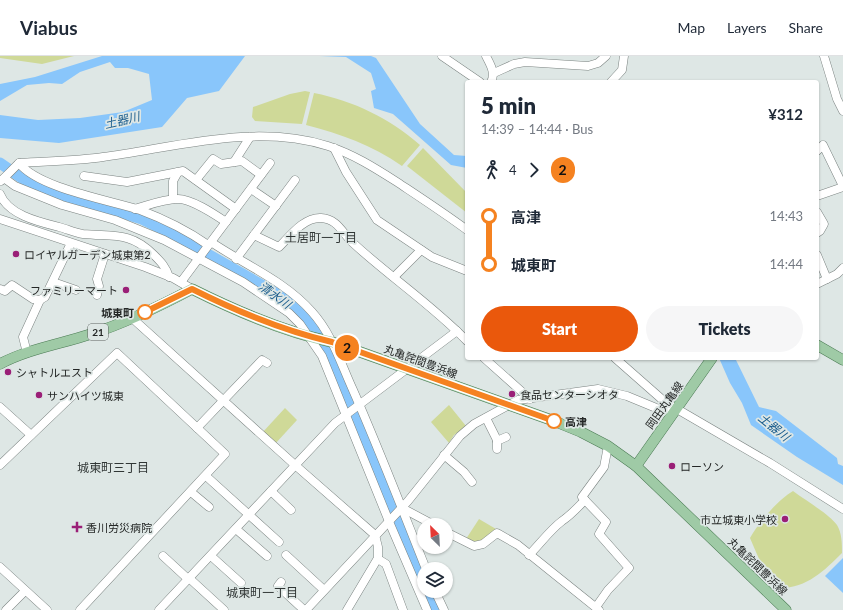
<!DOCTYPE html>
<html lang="en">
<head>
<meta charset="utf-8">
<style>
  :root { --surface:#fff; --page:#f6f6f7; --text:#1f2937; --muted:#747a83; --line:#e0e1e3; --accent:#ea580c }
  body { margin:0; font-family:Lato,"Noto Sans JP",sans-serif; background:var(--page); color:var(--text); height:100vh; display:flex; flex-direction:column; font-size:15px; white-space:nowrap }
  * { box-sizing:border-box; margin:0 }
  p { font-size:13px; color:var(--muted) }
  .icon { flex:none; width:22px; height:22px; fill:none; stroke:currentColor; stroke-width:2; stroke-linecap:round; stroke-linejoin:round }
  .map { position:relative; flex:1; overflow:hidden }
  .sheet { position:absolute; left:465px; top:24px; width:354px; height:280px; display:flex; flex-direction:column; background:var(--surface); border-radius:4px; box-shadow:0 1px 3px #0004 }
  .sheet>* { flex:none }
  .badge { padding:0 8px; border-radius:13px; font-size:14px; line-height:26px }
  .needle { width:26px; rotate:336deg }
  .controls { position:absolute; left:417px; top:462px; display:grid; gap:8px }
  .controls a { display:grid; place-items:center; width:36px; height:36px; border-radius:50%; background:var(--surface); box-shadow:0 1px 3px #0004; font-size:20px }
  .map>.badge { position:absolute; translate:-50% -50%; box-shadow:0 0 0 2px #fff }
  .legs { display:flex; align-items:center; gap:6px; height:44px; padding:0 16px; font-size:13px }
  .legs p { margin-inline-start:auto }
  .overview { display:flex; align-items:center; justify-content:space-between; height:68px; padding:0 16px }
  h1 { font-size:22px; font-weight:800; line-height:30px }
  .button { display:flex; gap:8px; margin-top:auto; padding:8px 16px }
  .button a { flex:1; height:46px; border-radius:24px; background:var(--accent); color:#fff; font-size:16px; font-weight:800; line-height:46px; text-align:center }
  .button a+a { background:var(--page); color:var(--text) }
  ul { padding:0 16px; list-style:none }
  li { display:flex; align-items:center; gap:14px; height:48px; font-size:15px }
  li i { display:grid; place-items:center; width:6px; height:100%; margin:0 5px; background:currentColor }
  li i::after { content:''; width:10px; height:10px; margin:-5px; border:3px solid; border-radius:50%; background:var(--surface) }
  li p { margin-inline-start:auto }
  li:first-child i { background:linear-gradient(#0000 50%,currentColor 0) }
  li:last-child i { background:linear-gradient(currentColor 50%,#0000 0) }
  header { display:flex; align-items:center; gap:24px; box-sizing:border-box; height:56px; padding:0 20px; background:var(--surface); border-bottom:1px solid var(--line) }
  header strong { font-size:19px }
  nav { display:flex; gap:22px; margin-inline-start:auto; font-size:14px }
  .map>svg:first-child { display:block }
  .green { fill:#cfd998 }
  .water { fill:#89c6fb }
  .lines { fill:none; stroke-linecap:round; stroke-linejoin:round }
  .river { stroke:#89c6fb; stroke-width:11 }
  .minor-casing { stroke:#7b8381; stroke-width:9 }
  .major-casing { stroke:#4a7a53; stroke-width:11 }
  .minor { stroke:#fff; stroke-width:8 }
  .major { stroke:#9fcaa6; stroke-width:10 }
  .line-1-casing { stroke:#fff; stroke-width:9 }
  .line-1 { stroke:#f58220; stroke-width:6 }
  .poi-dot { fill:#9a1f77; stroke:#dee7e5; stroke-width:1.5 }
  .stop-1-dot { fill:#fff; stroke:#f58220; stroke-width:2 }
  .labels { text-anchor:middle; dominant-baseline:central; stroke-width:3.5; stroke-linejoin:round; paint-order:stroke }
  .shield { fill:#dee7e5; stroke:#5c615f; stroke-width:1 }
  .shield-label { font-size:10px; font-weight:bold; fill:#242726 }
  .poi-label { font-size:11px; fill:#242726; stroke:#dee7e5; text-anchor:start }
  .stop-label { font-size:11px; font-weight:bold; fill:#242726; stroke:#dee7e5; text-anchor:end }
  .street-label { font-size:11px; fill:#242726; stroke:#dee7e5 }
  .water-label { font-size:12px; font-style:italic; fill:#185b8c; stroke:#dee7e5 }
  .neighbourhood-label { font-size:12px; fill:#303635; stroke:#dee7e5 }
</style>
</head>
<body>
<header>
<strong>Viabus</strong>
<nav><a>Map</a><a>Layers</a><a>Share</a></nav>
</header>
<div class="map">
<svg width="843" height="554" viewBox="0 0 843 554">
  <rect width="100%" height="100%" fill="#dee7e5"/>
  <g class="green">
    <path d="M 0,0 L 74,0 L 42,8 L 0,2 Z"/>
    <path d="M 305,35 L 310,36 L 302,68 L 255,65 L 252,61 L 253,51 L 290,38 Z"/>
    <path d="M 314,37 C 354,45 389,62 420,89 L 402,110 C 372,89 341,78 306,69 Z"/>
    <path d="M 423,92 L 467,137 L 467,157 L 407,110 Z"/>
    <path d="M 449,349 L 466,370 L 454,379 L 449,387 L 431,366 Z"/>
    <path d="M 285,352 L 297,364 L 275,388 L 262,377 Z"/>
    <path d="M 793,435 C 805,444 829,458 837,469 C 842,477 842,488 842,497 C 824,515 806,533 778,532 C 764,518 758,500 750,482 C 758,467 778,444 793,435 Z"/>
    <path d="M 479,463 L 496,473 L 478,488 L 466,483 Z"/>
  </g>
  <g class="water">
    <path d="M 102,0 L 245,0 L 219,35 L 187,42 L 162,71 L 59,87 L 0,82 L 0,59 L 38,64 L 80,62 L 123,56 L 152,44 L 149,18 L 128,12 L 115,12 L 110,6 L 80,16 L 62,28 L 49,27 L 27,29 L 0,45 L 0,28 L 35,21 Z"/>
    <path d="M 320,0 L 371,0 L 376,2 L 420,68 L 454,99 L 467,100 L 467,112 L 451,109 L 393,58 L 374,52 L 371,35 L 376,33 L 371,17 L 346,1 Z"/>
    <path d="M 719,302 L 735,302 L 759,351 L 776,355 L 837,402 L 838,408 L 843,410 L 843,429 L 797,401 L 751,369 L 742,347 L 730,327 Z"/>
    <path d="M 843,502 L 843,537 L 825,520 Z"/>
  </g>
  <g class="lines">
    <g class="river">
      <path d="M 0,107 L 29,127 L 41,133 L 142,163 L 176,180 L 283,241 L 314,271 L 330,301 L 424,529"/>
      <path d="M 426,535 L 434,554"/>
    </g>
    <g class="minor-casing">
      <g id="minor">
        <path d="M 442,0 L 480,26"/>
        <path d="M 486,0 C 490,8 496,17 491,26"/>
        <path d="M 824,0 L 837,43 L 843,55"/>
        <path d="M 494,17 L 514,8 L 525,6 L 588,10 L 598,7 L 606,0"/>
        <path d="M 611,26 L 622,14 L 624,0"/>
        <path d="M 334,92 L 346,116 L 377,164 L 432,201 L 467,215"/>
        <path d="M 817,95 L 823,89 L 843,130"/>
        <path d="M 234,106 L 250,81"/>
        <path d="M 19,107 C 38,132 109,144 140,154 C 164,163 188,175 208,189"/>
        <path d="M 84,120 L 127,126 L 183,115 L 236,153"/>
        <path d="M 4,122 L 15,130 L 62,149 L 115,164 L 164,184 L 243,226 L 289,257 L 300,268 L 322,300 L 390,468 L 427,554"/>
        <path d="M 196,124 L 213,103 L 221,108 L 242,105 L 261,119"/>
        <path d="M 1,125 L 19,107 C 47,105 76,105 103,101 C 177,91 254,67 328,90 C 353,98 375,112 397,126 C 421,142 444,157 467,174"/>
        <path d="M 251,133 L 276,150"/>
        <path d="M 0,138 C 8,159 39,166 59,171 C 67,173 75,177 83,178 C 113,181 130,175 154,199 C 161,206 166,211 169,221"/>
        <path d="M 817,140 L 843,131"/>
        <path d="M 173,143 L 173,125 L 178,116"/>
        <path d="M 135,153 C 149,149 163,143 178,143 C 192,143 214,158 226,166"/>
        <path d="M 817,156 L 824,168 L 820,175 L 817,177"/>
        <path d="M 0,163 L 145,211 L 173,222 L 192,233"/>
        <path d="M 254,179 L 279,191 C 290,180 304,161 321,162 C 338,163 342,177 353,187 C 390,221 432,249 467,285"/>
        <path d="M 211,186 C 245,209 285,225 312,256 C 332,278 341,308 353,334 C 379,393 402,453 426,513"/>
        <path d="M 817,199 L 827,223"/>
        <path d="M 236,203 L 295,124"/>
        <path d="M 394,221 L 421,194"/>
        <path d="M 53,226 L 76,234"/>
        <path d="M 181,226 L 270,107"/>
        <path d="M 817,228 L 837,218 L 843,212"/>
        <path d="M 0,233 L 5,235 L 12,229 L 33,243 L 40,244"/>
        <path d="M 97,239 L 99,230 L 97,223 L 105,198"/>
        <path d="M 132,262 L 295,409 L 375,479 L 378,491 L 378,502 L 347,554"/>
        <path d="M 27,297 L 23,281 L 40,244 L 45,241 L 71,187"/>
        <path d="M 484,302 L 530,343"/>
        <path d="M 615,302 L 665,346 L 770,407 L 843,453"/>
        <path d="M 0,351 L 31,379"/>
        <path d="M 486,362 L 497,384 L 497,393"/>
        <path d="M 197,372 L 262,304 L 267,307"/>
        <path d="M 497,385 L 506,381"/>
        <path d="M 444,399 L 464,416 L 472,426"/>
        <path d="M 0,409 L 117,297 L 225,398 L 80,554"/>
        <path d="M 206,420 L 279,486"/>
        <path d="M 271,435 L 291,454"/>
        <path d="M 191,436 L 209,451"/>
        <path d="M 402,452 L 434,469"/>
        <path d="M 236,473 L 267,500"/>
        <path d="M 446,476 L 474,490 L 483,488 L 497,477 L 518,489 L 599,554"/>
        <path d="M 286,499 L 324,534"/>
        <path d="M 529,499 C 540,488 550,474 562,465 C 571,459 577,452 585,444"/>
        <path d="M 163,500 L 188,523"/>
        <path d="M 211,500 L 241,527"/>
        <path d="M 378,503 L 386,508 L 403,554"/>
        <path d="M 0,511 L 47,554"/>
        <path d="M 189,522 L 224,554"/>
        <path d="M 281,526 L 278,530 L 304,554"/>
        <path d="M 435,535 L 444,554"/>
        <path d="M 596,551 L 608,534 L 629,512 L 599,478 L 606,466 L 582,441 L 604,411 L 608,390"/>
        <path d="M 6,554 L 25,535"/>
        <path d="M 159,554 L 335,367 L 457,275"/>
        <path d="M 306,554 L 408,445 L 460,380 L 474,368 L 518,344 L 598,333 L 627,340 L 661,354 L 676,353"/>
      </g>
    </g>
    <g class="major-casing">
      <g id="major">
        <path d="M 817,289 L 843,304"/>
        <path d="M 0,308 C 28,293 61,288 91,278 C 125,267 160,250 192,233 C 236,255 284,276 332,286 L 554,365 L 581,376 L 608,390 L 636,410 L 786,554"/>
        <path d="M 636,410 L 712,302"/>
      </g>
    </g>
    <use href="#minor" class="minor"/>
    <use href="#major" class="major"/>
  </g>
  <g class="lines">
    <g class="line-1-casing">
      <path id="line-1" d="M 145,256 L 192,233 C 236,255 284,275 332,286 L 554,365"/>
    </g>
    <use href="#line-1" class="line-1"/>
  </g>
  <g class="poi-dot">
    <circle cx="16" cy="198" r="4"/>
    <circle cx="126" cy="234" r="4"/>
    <circle cx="8" cy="316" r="4"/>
    <circle cx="512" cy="338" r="4"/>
    <circle cx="39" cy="339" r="4"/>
    <circle cx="672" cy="410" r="4"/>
    <circle cx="785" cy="463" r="4"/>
    <path d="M75 465h4v4h4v4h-4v4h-4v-4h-4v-4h4z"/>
  </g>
  <g class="stop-1-dot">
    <circle cx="145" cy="256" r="7"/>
    <circle cx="554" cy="365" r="7"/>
  </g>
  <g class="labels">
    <rect class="shield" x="88" y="268" width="20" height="16" rx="3"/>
    <g class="shield-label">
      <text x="98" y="276">21</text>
    </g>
    <g class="poi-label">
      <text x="24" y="198">ロイヤルガーデン城東第2</text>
      <text x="118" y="234" text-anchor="end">ファミリーマート</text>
      <text x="16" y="316">シャトルエスト</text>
      <text x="520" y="338">食品センターシオタ</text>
      <text x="47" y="339">サンハイツ城東</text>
      <text x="680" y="410">ローソン</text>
      <text x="777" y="463" text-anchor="end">市立城東小学校</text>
      <text x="86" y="471">香川労災病院</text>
    </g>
    <g class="stop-label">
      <text x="134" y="256">城東町</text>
      <text x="565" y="365" text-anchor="start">高津</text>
    </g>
    <g class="street-label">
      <text transform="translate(421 305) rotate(20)">丸亀詫間豊浜線</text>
      <text transform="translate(664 349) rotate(-54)">岡田丸亀線</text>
      <text transform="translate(758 510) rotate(44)">丸亀詫間豊浜線</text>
    </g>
    <g class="water-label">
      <text transform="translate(122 64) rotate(-13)">土器川</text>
      <text transform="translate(275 239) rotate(35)">清水川</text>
      <text transform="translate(774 371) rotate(39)">土器川</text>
    </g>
    <g class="neighbourhood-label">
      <text x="321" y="181">土居町一丁目</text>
      <text x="113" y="411">城東町三丁目</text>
      <text x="262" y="536">城東町一丁目</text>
    </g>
  </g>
</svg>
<div class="controls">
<a><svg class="needle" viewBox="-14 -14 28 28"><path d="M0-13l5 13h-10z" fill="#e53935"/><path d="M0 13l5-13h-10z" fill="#747a83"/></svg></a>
<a><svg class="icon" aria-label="layers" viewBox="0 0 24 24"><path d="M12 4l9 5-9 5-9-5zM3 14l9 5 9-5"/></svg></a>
</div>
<b class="badge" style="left:347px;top:292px;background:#f58220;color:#111">2</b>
<section class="sheet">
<div class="overview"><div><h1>5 min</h1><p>14:39 – 14:44 · Bus</p></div><b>¥312</b></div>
<div class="legs"><svg class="icon" aria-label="walk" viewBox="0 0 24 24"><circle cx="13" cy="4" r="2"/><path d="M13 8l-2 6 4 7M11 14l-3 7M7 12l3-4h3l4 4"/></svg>4<svg class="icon" aria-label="forward" viewBox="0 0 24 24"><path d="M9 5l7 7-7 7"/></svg><b class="badge" style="background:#f58220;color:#111">2</b></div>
<ul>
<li><i style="color:#f58220"></i><b>高津</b><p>14:43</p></li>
<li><i style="color:#f58220"></i><b>城東町</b><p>14:44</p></li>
</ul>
<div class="button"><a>Start</a><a>Tickets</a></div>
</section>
</div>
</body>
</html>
